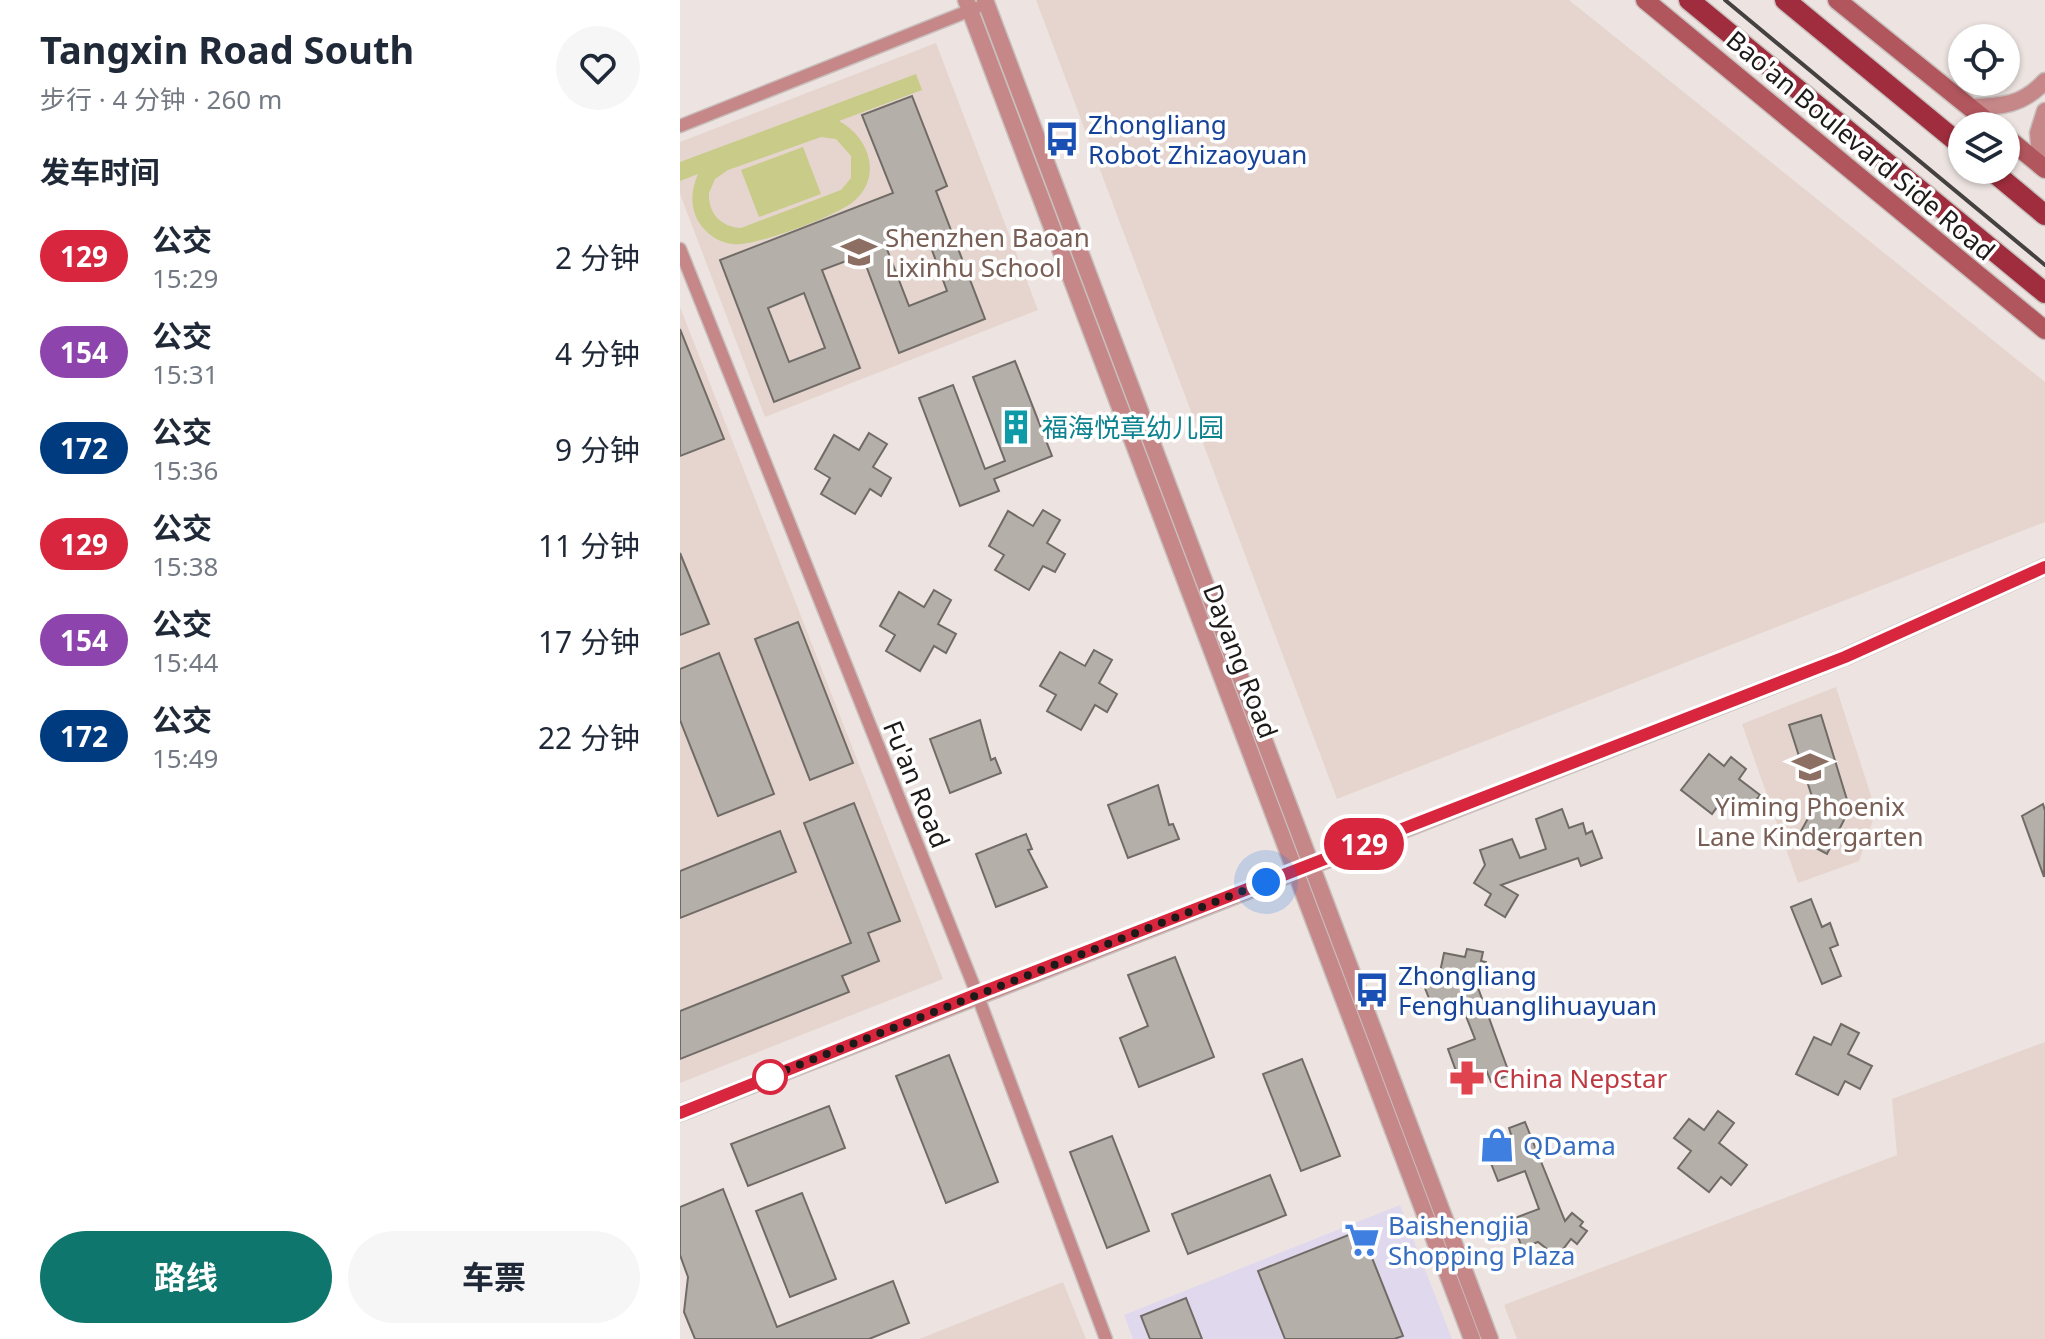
<!DOCTYPE html>
<html lang="zh">
<head>
<meta charset="utf-8">
<style>
  :root { --surface:#fff; --page:#f6f6f7; --text:#1f2937; --muted:#747a83; --accent:#0f766e }
  body { margin:0; font-family:"Noto Sans","Noto Sans SC",sans-serif; background:var(--page); color:var(--text); height:100vh; display:flex; flex-direction:column; font-size:30px; white-space:nowrap }
  * { box-sizing:border-box; margin:0 }
  p { font-size:26px; color:var(--muted) }
  .icon { flex:none; width:44px; height:44px; fill:none; stroke:currentColor; stroke-width:2; stroke-linecap:round; stroke-linejoin:round }
  .map { position:relative; flex:1; overflow:hidden }
  .side { display:flex; flex-direction:column; background:var(--surface); width:680px }
  .side>* { flex:none }
  .badge { padding:0 16px; border-radius:26px; font-size:28px; line-height:52px }
  .controls { position:absolute; left:1268px; top:24px; display:grid; gap:16px }
  .controls a { display:grid; place-items:center; width:72px; height:72px; border-radius:50%; background:var(--surface); box-shadow:0 2px 6px #0004; font-size:40px }
  .you { position:absolute; width:40px; height:40px; margin:-20px; border:6px solid #fff; border-radius:50%; background:#1a73e8; box-shadow:0 0 0 12px #1a73e833 }
  .map>.badge { position:absolute; translate:-50% -50%; box-shadow:0 0 0 4px #fff }
  h2 { padding:0 40px; font-size:30px; line-height:72px }
  .round { display:grid; place-items:center; flex:none; width:84px; height:84px; border-radius:42px; background:var(--page) }
  .overview { display:flex; align-items:center; justify-content:space-between; height:136px; padding:0 40px }
  h1 { font-size:38px; font-weight:700; line-height:60px }
  .cta { display:flex; gap:16px; margin-top:auto; padding:16px 40px }
  .cta a { flex:1; height:92px; border-radius:48px; background:var(--accent); color:#fff; font-size:32px; font-weight:700; line-height:92px; text-align:center }
  .cta a+a { background:var(--page); color:var(--text) }
  ul { padding:0; list-style:none }
  li { display:flex; align-items:center; gap:24px; height:96px; padding:0 40px }
  li div { flex:1 }
  li b { display:block; font-size:30px }
  li em { font-style:normal }
  li .badge { min-width:88px; font-weight:700; text-align:center }
  main { display:flex; flex:1; min-height:0 }
  .map>svg:first-child { display:block }
  .commercial { fill:#e0d8ed }
  .built { fill:#e5d5ce }
  .green { fill:#c9cb88; fill-rule:evenodd }
  .building { fill:#b5afa9; stroke:#706b66; stroke-width:2; fill-rule:evenodd }
  .lines { fill:none; stroke-linecap:round; stroke-linejoin:round }
  .minor-casing { stroke:#c8c0bd; stroke-width:15 }
  .tertiary-casing { stroke:#c8c0bd; stroke-width:19 }
  .secondary-casing { stroke:#c8c0bd; stroke-width:21 }
  .primary-casing { stroke:#c8c0bd; stroke-width:23 }
  .minor { stroke:#c68789; stroke-width:12 }
  .tertiary { stroke:#c68789; stroke-width:16 }
  .secondary { stroke:#b1565c; stroke-width:18 }
  .primary { stroke:#9f2d3d; stroke-width:20 }
  .rail { stroke:#454140; stroke-width:4 }
  .line-casing { stroke:#fff; stroke-width:18 }
  .line { stroke:#d7263d; stroke-width:12 }
  .walk { stroke:#1d1a19; stroke-width:8; stroke-dasharray:0 14.4 }
  .stop-dot { fill:#fff; stroke:#d7263d; stroke-width:4 }
  .labels { text-anchor:middle; dominant-baseline:central; stroke-width:7; stroke-linejoin:round; paint-order:stroke }
  .transit-label { font-size:26px; fill:#164399; stroke:#fff; text-anchor:start }
  .street-label { font-size:26px; fill:#1d1a19; stroke:#fff }
  .education-label { font-size:26px; fill:#785e54; stroke:#fff; text-anchor:start }
  .culture-label { font-size:26px; fill:#0d838f; stroke:#fff; text-anchor:start }
  .health-label { font-size:26px; fill:#be3a42; stroke:#fff; text-anchor:start }
  .shop-label { font-size:26px; fill:#366cbe; stroke:#fff; text-anchor:start }
</style>
</head>
<body>
<main>
<section class="side">
<div class="overview"><div><h1>Tangxin Road South</h1><p>步行 · 4 分钟 · 260 m</p></div><a class="round"><svg class="icon" aria-label="heart" viewBox="0 0 24 24"><path d="M12 20l-8-8c-3-5 5-10 8-4 3-6 11-1 8 4z"/></svg></a></div>
<h2>发车时间</h2>
<ul>
<li><span class="badge" style="background:#d7263d;color:#fff">129</span><div><b>公交</b><p>15:29</p></div><em>2 分钟</em></li>
<li><span class="badge" style="background:#8e44ad;color:#fff">154</span><div><b>公交</b><p>15:31</p></div><em>4 分钟</em></li>
<li><span class="badge" style="background:#003b80;color:#fff">172</span><div><b>公交</b><p>15:36</p></div><em>9 分钟</em></li>
<li><span class="badge" style="background:#d7263d;color:#fff">129</span><div><b>公交</b><p>15:38</p></div><em>11 分钟</em></li>
<li><span class="badge" style="background:#8e44ad;color:#fff">154</span><div><b>公交</b><p>15:44</p></div><em>17 分钟</em></li>
<li><span class="badge" style="background:#003b80;color:#fff">172</span><div><b>公交</b><p>15:49</p></div><em>22 分钟</em></li>
</ul>
<div class="cta"><a>路线</a><a>车票</a></div>
</section>
<div class="map">
<svg width="1365" height="1339" viewBox="0 0 1365 1339">
  <rect width="100%" height="100%" fill="#ede4e1"/>
  <path class="commercial" d="M 720,1205 L 772,1339 L 453,1339 L 444,1315 Z"/>
  <g class="built">
    <path d="M 356,0 L 889,0 L 1365,382 L 1365,522 L 657,799 Z"/>
    <path d="M 256,43 L 358,310 L 85,417 L 0,194 L 0,142 Z"/>
    <path d="M 0,307 L 263,979 L 0,1083 Z"/>
    <path d="M 1156,687 L 1196,811 L 1179,861 L 1118,883 L 1062,724 Z"/>
    <path d="M 1365,1042 L 1365,1339 L 837,1339 L 824,1305 L 1217,1155 L 1212,1099 Z"/>
    <path d="M 383,1282 L 406,1339 L 239,1339 Z"/>
  </g>
  <g class="green">
    <path d="M 236,74 L 242,90 L 159,121 C 189,137 203,176 174,201 C 157,216 74,247 53,244 C 39,243 26,234 18,221 C 10,206 11,190 18,174 L 0,181 L 0,162 ZM 141,137 L 156,139 L 171,156 L 171,178 L 161,190 L 61,228 C 41,227 28,213 29,193 L 35,179 L 48,170 Z"/>
    <path d="M 123,147 L 141,194 L 79,217 L 61,170 Z"/>
  </g>
  <g class="building">
    <path d="M 232,96 L 267,186 L 256,191 L 305,319 L 219,353 L 182,255 L 142,270 L 180,368 L 94,402 L 40,260 L 213,193 L 182,115 ZM 226,236 L 231,248 L 249,242 L 267,291 L 229,306 L 205,244 ZM 124,293 L 145,348 L 109,362 L 88,308 Z"/>
    <path d="M 0,329 L 44,439 L 0,456 Z"/>
    <path d="M 335,361 L 372,456 L 314,479 L 319,491 L 280,506 L 239,398 L 273,385 L 305,469 L 325,461 L 293,377 Z"/>
    <path d="M 189,433 L 207,444 L 193,467 L 211,478 L 201,496 L 190,489 L 175,514 L 141,494 L 150,478 L 135,469 L 154,435 L 179,450 Z"/>
    <path d="M 363,510 L 380,520 L 367,543 L 385,554 L 375,572 L 363,566 L 349,590 L 315,570 L 324,555 L 309,546 L 328,511 L 353,526 Z"/>
    <path d="M 0,553 L 29,624 L 0,635 Z"/>
    <path d="M 254,590 L 271,600 L 258,624 L 276,634 L 266,653 L 254,646 L 240,671 L 206,651 L 215,635 L 200,626 L 219,592 L 244,607 Z"/>
    <path d="M 118,622 L 173,763 L 130,780 L 75,639 Z"/>
    <path d="M 414,650 L 432,660 L 419,683 L 437,694 L 427,712 L 415,705 L 401,730 L 367,711 L 376,695 L 360,686 L 380,652 L 405,666 Z"/>
    <path d="M 39,653 L 94,794 L 38,816 L 0,720 L 0,669 Z"/>
    <path d="M 1141,715 L 1168,803 L 1165,818 L 1147,854 L 1117,838 L 1135,806 L 1109,725 Z"/>
    <path d="M 300,720 L 311,760 L 315,758 L 321,773 L 270,793 L 250,739 Z"/>
    <path d="M 1029,754 L 1044,766 L 1051,757 L 1066,769 L 1059,779 L 1080,795 L 1064,815 L 1043,799 L 1032,814 L 1001,790 Z"/>
    <path d="M 478,785 L 489,825 L 493,824 L 499,839 L 448,858 L 428,805 Z"/>
    <path d="M 174,803 L 220,921 L 188,933 L 199,961 L 162,976 L 169,992 L 0,1059 L 0,1011 L 171,943 L 124,823 Z"/>
    <path d="M 1363,804 L 1365,811 L 1364,877 L 1342,816 Z"/>
    <path d="M 882,809 L 889,828 L 903,823 L 906,834 L 912,831 L 922,858 L 901,866 L 898,858 L 821,885 L 838,895 L 825,917 L 805,905 L 811,894 L 794,883 L 805,865 L 800,850 L 832,839 L 840,858 L 866,849 L 856,819 Z"/>
    <path d="M 100,831 L 116,872 L 0,918 L 0,871 Z"/>
    <path d="M 346,834 L 352,849 L 348,850 L 367,887 L 316,907 L 296,854 Z"/>
    <path d="M 1131,899 L 1142,927 L 1150,923 L 1158,945 L 1150,948 L 1161,976 L 1142,984 L 1111,907 Z"/>
    <path d="M 787,949 L 803,952 L 801,961 L 806,962 L 803,976 L 793,974 L 828,1070 L 827,1076 L 811,1082 L 807,1072 L 780,1082 L 768,1049 L 795,1039 L 780,1001 L 754,1011 L 743,983 L 759,977 L 764,953 L 785,957 Z"/>
    <path d="M 495,957 L 534,1057 L 459,1087 L 440,1038 L 468,1026 L 448,975 Z"/>
    <path d="M 1161,1024 L 1179,1033 L 1168,1054 L 1192,1066 L 1180,1089 L 1165,1081 L 1158,1095 L 1116,1074 L 1134,1037 L 1151,1045 Z"/>
    <path d="M 269,1055 L 318,1182 L 266,1203 L 216,1076 Z"/>
    <path d="M 622,1059 L 660,1156 L 621,1171 L 583,1074 Z"/>
    <path d="M 149,1106 L 165,1148 L 68,1186 L 51,1144 Z"/>
    <path d="M 1038,1111 L 1054,1123 L 1039,1143 L 1067,1165 L 1051,1185 L 1041,1177 L 1029,1192 L 998,1168 L 1011,1151 L 994,1138 L 1009,1119 L 1024,1130 Z"/>
    <path d="M 845,1122 L 885,1221 L 892,1213 L 903,1222 L 900,1226 L 907,1231 L 897,1244 L 891,1239 L 877,1257 L 858,1242 L 842,1248 L 832,1219 L 859,1209 L 845,1171 L 818,1181 L 805,1148 L 832,1138 L 829,1128 Z"/>
    <path d="M 432,1136 L 469,1231 L 427,1248 L 390,1152 Z"/>
    <path d="M 590,1175 L 606,1215 L 508,1254 L 492,1214 Z"/>
    <path d="M 43,1189 L 97,1327 L 213,1281 L 229,1323 L 189,1339 L 15,1339 L 4,1312 L 8,1277 L 0,1255 L 0,1207 Z"/>
    <path d="M 122,1193 L 156,1279 L 110,1297 L 76,1211 Z"/>
    <path d="M 681,1230 L 723,1336 L 714,1339 L 605,1339 L 578,1271 Z"/>
    <path d="M 506,1298 L 522,1339 L 470,1339 L 461,1316 Z"/>
  </g>
  <g class="lines">
    <g class="minor-casing">
      <g id="minor">
        <path d="M 0,126 L 296,8"/>
        <path d="M 0,249 L 297,994 L 426,1339"/>
      </g>
    </g>
    <g class="tertiary-casing">
      <g id="tertiary">
        <path d="M 286,0 L 792,1339"/>
        <path d="M 305,0 L 810,1339"/>
        <path d="M 1290,107 C 1321,107 1343,105 1365,81"/>
        <path d="M 1361,166 L 1358,133 L 1365,111"/>
        <path d="M 0,1113 L 1165,657 L 1365,567"/>
      </g>
    </g>
    <g class="secondary-casing">
      <g id="secondary">
        <path d="M 965,0 L 1365,330"/>
        <path d="M 1157,0 L 1313,126"/>
        <path d="M 1326,137 L 1365,169"/>
      </g>
    </g>
    <g class="primary-casing">
      <g id="primary">
        <path d="M 1009,0 L 1365,293"/>
        <path d="M 1105,0 L 1282,146"/>
        <path d="M 1311,170 L 1365,215"/>
      </g>
    </g>
    <use href="#minor" class="minor"/>
    <use href="#tertiary" class="tertiary"/>
    <use href="#secondary" class="secondary"/>
    <use href="#primary" class="primary"/>
    <path class="rail" d="M 1045,0 L 1365,265"/>
  </g>
  <g class="lines">
    <g class="line-casing">
      <path id="line" d="M 0,1113 L 297,994 L 1165,657 L 1365,567"/>
    </g>
    <use href="#line" class="line"/>
    <path class="walk" d="M 90,1077 L 78,1081 L 586,882"/>
  </g>
  <defs>
    <g id="bus-bare" transform="scale(2.76)"><path d="M-5-6H5V4H4V6H2V4H-2V6H-4V4H-5ZM-3.5-4V0h7V-4ZM-3.5 1.2v1.5H-2V1.2ZM2 1.2v1.5H3.5V1.2Z" fill="#1a4fb4" stroke="#fff" stroke-width="2.5" paint-order="stroke"/></g>
    <g id="school-bare" transform="scale(2.76)"><path d="M0-5L7-2L0 1L-7-2ZM-4 1L0 2.5L4 1V4Q0 6-4 4Z" fill="#8d6e63" stroke="#fff" stroke-width="2.5" paint-order="stroke"/></g>
    <g id="building-bare" transform="scale(2.76)"><path d="M-4-6H4V6H1V3H-1V6H-4ZM-2.5-4.3h1.7v1.8h-1.7ZM.8-4.3h1.7v1.8H.8ZM-2.5-1h1.7V.8h-1.7ZM.8-1h1.7V.8H.8Z" fill="#0f9aa8" stroke="#fff" stroke-width="2.5" paint-order="stroke"/></g>
    <g id="pharmacy-bare" transform="scale(2.76)"><path d="M-2-6h4v4h4v4h-4v4h-4v-4h-4v-4h4Z" fill="#e0444e" stroke="#fff" stroke-width="2.5" paint-order="stroke"/></g>
    <g id="shop-bare" transform="scale(2.76)"><path d="M-5-2.5h2.3a2.7 3.5 0 0 1 5.4 0H5L5.5 6h-11ZM-1.5-2.5h3a1.5 2.3 0 0 0-3 0Z" fill="#3f7fe0" stroke="#fff" stroke-width="2.5" paint-order="stroke"/></g>
    <g id="supermarket-bare" transform="scale(2.76)"><path d="M-6-5.5h2.5l.6 2H6L4.5 2H-2.5L-4.4-4H-6ZM-1.5 3.2a1.3 1.3 0 1 0 .1 0ZM3 3.2a1.3 1.3 0 1 0 .1 0Z" fill="#3f7fe0" stroke="#fff" stroke-width="2.5" paint-order="stroke"/></g>
  </defs>
  <g fill-rule="evenodd">
    <use href="#bus-bare" x="382" y="139"/>
    <use href="#school-bare" x="179" y="252"/>
    <use href="#building-bare" x="336" y="427"/>
    <use href="#school-bare" x="1130" y="767"/>
    <use href="#bus-bare" x="692" y="990"/>
    <use href="#pharmacy-bare" x="787" y="1078"/>
    <use href="#shop-bare" x="817" y="1145"/>
    <use href="#supermarket-bare" x="682" y="1240"/>
  </g>
  <circle class="stop-dot" cx="90" cy="1077" r="16"/>
  <g class="labels">
    <g class="transit-label">
      <text x="408" y="124">Zhongliang<tspan x="408" dy="30">Robot Zhizaoyuan</tspan></text>
      <text x="718" y="975">Zhongliang<tspan x="718" dy="30">Fenghuanglihuayuan</tspan></text>
    </g>
    <g class="street-label">
      <text transform="translate(1181 145) rotate(40)">Bao'an Boulevard Side Road</text>
      <text transform="translate(561 661) rotate(69)">Dayang Road</text>
      <text transform="translate(237 784) rotate(68)">Fu'an Road</text>
    </g>
    <g class="education-label">
      <text x="205" y="237">Shenzhen Baoan<tspan x="205" dy="30">Lixinhu School</tspan></text>
      <text x="1130" y="806" text-anchor="middle">Yiming Phoenix<tspan x="1130" dy="30">Lane Kindergarten</tspan></text>
    </g>
    <g class="culture-label">
      <text x="362" y="427">福海悦章幼儿园</text>
    </g>
    <g class="health-label">
      <text x="813" y="1078">China Nepstar</text>
    </g>
    <g class="shop-label">
      <text x="843" y="1145">QDama</text>
      <text x="708" y="1225">Baishengjia<tspan x="708" dy="30">Shopping Plaza</tspan></text>
    </g>
  </g>
</svg>
<div class="controls">
<a><svg class="icon" aria-label="locate" viewBox="0 0 24 24"><circle cx="12" cy="12" r="6"/><path d="M12 2v4M12 18v4M2 12h4M18 12h4"/></svg></a>
<a><svg class="icon" aria-label="layers" viewBox="0 0 24 24"><path d="M12 4l9 5-9 5-9-5zM3 14l9 5 9-5"/></svg></a>
</div>
<div class="you" style="left:586px;top:882px"></div>
<b class="badge" style="left:684px;top:844px;background:#d7263d;color:#fff">129</b>
</div>
</main>
</body>
</html>
